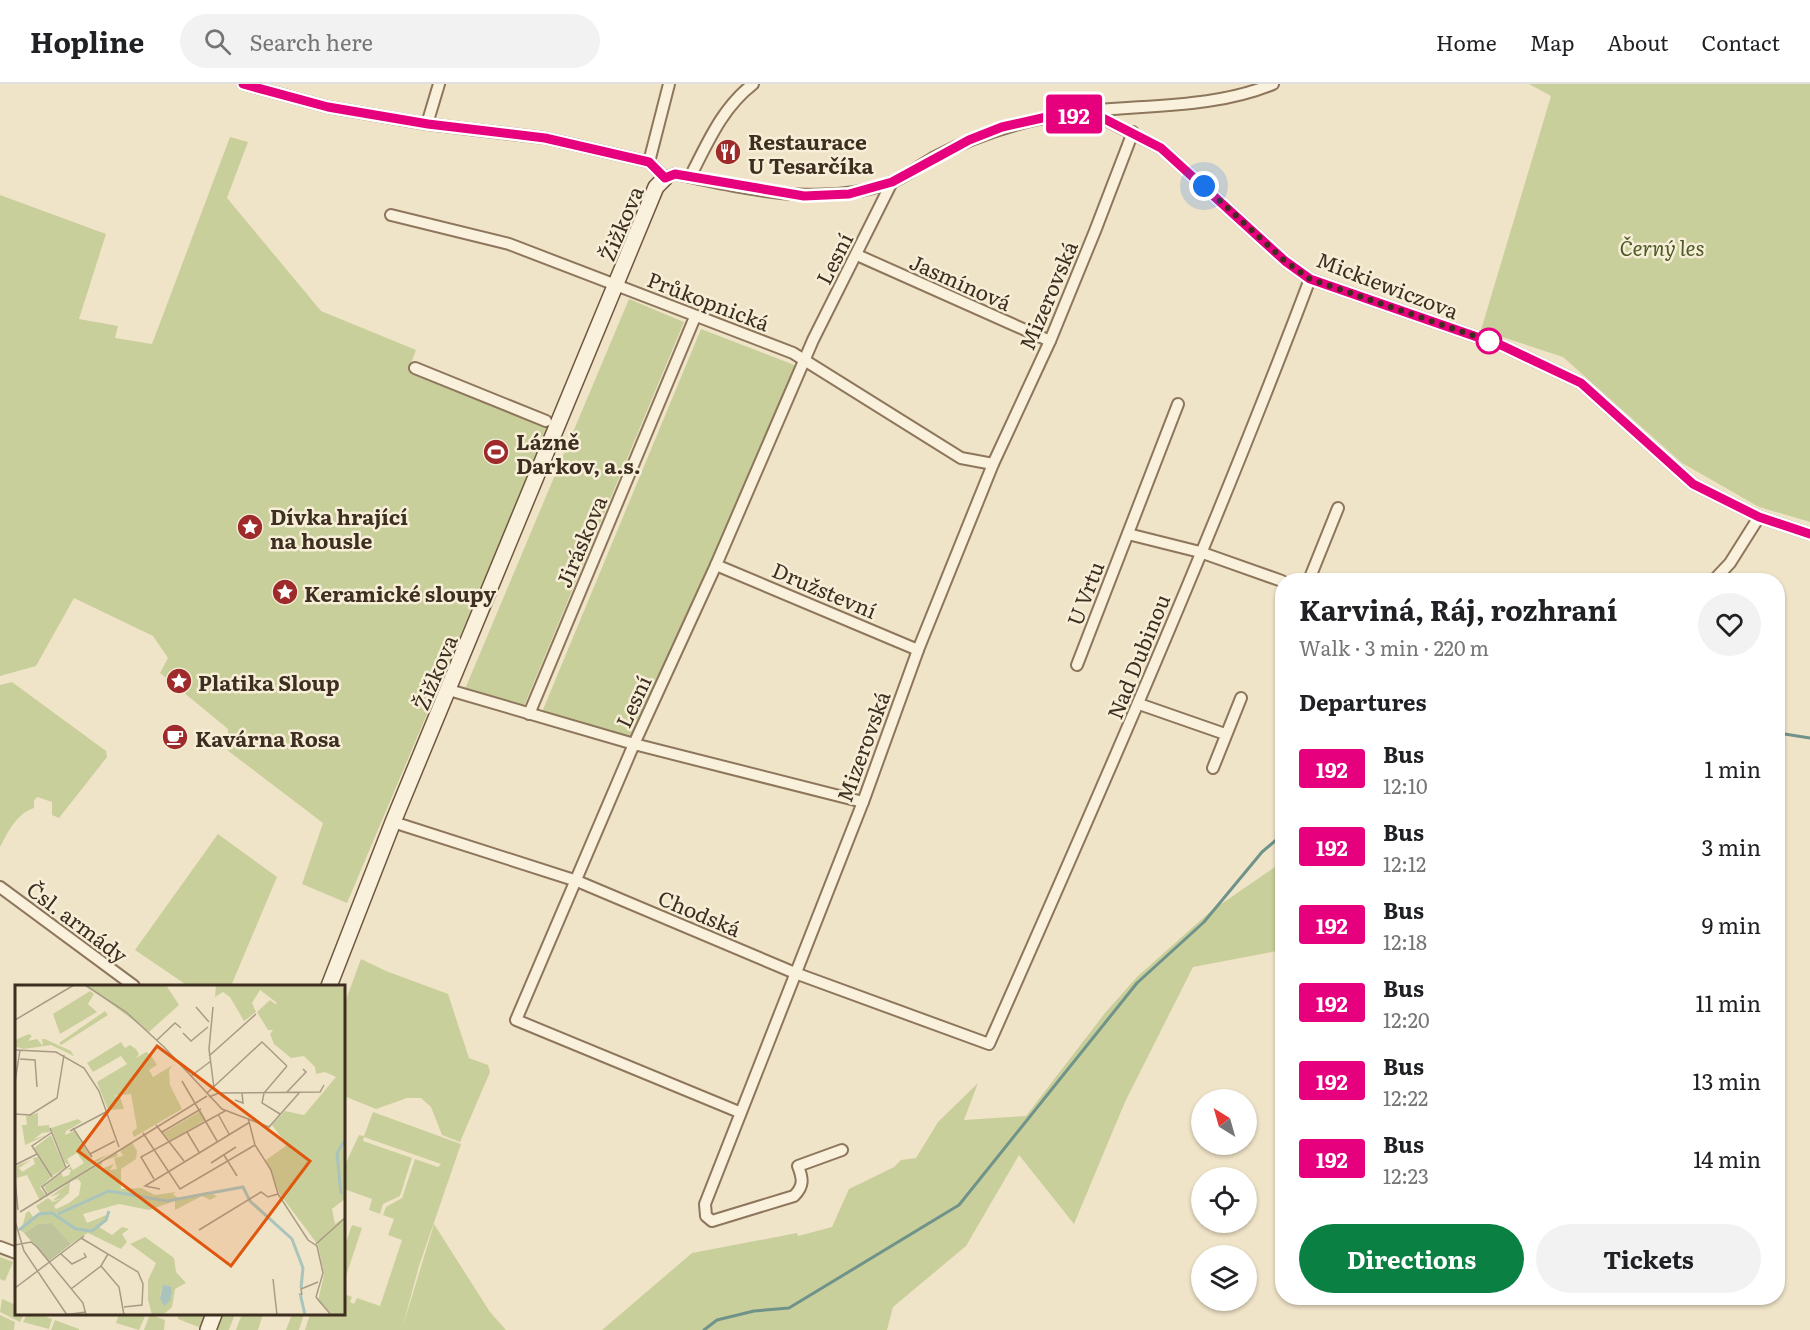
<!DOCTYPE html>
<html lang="en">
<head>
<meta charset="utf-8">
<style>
  :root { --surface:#fff; --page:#f2f2f2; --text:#202124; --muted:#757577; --line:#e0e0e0; --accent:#0b8043 }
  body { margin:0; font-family:Literata,serif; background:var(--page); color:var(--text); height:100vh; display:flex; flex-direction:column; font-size:22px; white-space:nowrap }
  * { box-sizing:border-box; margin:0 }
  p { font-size:20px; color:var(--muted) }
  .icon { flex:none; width:33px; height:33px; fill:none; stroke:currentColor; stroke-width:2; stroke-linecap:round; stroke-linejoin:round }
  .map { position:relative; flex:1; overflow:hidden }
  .details { position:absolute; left:1275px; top:489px; width:510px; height:732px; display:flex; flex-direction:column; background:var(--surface); border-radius:24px; box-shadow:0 2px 4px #0004 }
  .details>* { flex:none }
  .badge { padding:0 12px; border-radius:4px; font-size:21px; line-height:39px }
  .needle { width:39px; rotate:323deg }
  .buttons { position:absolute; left:1191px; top:1005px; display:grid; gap:12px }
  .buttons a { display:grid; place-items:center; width:66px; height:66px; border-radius:50%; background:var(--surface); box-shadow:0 2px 4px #0004; font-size:30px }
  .you { position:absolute; width:30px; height:30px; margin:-15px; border:4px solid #fff; border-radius:50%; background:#1a73e8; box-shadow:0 0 0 9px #1a73e833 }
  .map>.badge { position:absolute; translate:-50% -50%; box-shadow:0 0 0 3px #fff }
  h2 { padding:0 24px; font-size:22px; line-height:54px }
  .round { display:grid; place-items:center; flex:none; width:63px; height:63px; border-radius:32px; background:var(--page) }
  .overview { display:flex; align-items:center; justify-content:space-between; height:102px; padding:0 24px }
  h1 { font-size:28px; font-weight:700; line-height:45px }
  .action { display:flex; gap:12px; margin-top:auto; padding:12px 24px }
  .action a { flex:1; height:69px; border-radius:36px; background:var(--accent); color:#fff; font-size:24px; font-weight:700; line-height:69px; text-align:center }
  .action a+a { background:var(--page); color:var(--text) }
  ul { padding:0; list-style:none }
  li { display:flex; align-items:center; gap:18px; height:78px; padding:0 24px }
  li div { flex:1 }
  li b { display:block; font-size:22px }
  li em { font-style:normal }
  li .badge { min-width:66px; font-weight:700; text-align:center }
  header { display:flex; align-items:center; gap:36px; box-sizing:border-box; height:84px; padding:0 30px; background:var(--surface); border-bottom:2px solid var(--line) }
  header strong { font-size:28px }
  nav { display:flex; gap:33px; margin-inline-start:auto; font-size:21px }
  .search { width:420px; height:54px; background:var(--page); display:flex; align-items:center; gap:15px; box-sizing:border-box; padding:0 21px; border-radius:33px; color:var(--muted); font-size:22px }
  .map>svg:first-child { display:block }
  .green { fill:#c9cf9b }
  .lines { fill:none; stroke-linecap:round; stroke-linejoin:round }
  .stream { stroke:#6f938a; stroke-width:3 }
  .street-casing { stroke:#8d765c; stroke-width:14 }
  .secondary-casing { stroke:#6f573f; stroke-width:18 }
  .street { stroke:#faf1dc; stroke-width:10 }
  .secondary { stroke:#faf1dc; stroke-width:15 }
  .line-casing { stroke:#fff; stroke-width:14 }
  .line { stroke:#e6007e; stroke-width:9 }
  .walk { stroke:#3d2e20; stroke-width:6; stroke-dasharray:0 10.8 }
  .stop-dot { fill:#fff; stroke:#e6007e; stroke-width:3 }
  .labels { text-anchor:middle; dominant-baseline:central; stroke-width:5; stroke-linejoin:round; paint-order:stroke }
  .poi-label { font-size:21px; font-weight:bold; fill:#3d2e20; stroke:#f7eed8; text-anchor:start }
  .street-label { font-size:21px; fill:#3d2e20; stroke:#f7eed8 }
  .park-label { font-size:21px; font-style:italic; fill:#4d5a26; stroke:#f7eed8 }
  .inset-river { fill:none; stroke:#a9c4bc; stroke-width:3 }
  .inset-road { fill:none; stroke:#a89b85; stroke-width:1.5 }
  .view { fill:#df570d; fill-opacity:0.15; stroke:#df570d; stroke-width:3 }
  .inset-edge { fill:none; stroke:#3d2e20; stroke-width:3 }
</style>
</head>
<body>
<header>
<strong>Hopline</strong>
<div class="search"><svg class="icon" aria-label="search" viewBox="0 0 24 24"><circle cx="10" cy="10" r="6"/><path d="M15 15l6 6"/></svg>Search here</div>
<nav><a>Home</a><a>Map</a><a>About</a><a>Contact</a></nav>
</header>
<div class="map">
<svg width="1810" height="1246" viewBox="0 0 1810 1246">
  <rect width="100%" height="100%" fill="#f0e4c8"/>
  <g class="green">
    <path d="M 1529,0 L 1810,0 L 1810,438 L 1759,423 L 1682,379 L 1563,273 L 1481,246 L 1551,12 Z"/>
    <path d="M 230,53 L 248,58 L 227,114 L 321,227 L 416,266 L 411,279 L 551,337 L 347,819 L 302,800 L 323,739 L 227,666 L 228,645 L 160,589 L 168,574 L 153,552 L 74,514 L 36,582 L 0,592 L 0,111 L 106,150 L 79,235 L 118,242 L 115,254 L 152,260 Z"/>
    <path d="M 629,215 L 684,238 L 524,622 L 465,605 Z"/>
    <path d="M 701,245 L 797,282 L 636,648 L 629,654 L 542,628 Z"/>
    <path d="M 12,598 L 106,667 L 107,673 L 59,734 L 52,731 L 52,718 L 37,713 L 34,717 L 34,724 C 16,730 8,748 0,763 L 0,601 Z"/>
    <path d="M 218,750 L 277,793 L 231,902 L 188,902 L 135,866 Z"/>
    <path d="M 1282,778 L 1282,857 L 1277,867 L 1193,883 L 1125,1018 L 1074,1140 L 1019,1071 L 966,1162 L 893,1223 L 887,1246 L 602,1246 L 692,1169 L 797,1149 L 798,1152 L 832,1143 L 849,1105 L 894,1083 L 901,1076 L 916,1074 L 938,1038 L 978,999 L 964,1036 L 1026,1032 L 1105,929 L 1137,893 L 1211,827 Z"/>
    <path d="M 361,875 L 386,887 L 448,910 L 469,974 L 488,981 L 490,988 L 460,1058 L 442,1051 L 431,1023 L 421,1014 L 407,1014 L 376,1025 L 344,1012 L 344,921 Z"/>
    <path d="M 373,1028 L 461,1060 L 419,1182 L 402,1245 L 434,1140 L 490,1228 L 506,1246 L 305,1246 L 310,1230 L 344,1230 L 344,1210 L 352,1213 L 350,1218 L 354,1220 L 357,1214 L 380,1222 L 402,1156 L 388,1151 L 394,1135 L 383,1131 L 386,1123 L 402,1114 L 415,1075 L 438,1083 L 441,1080 L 364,1053 L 363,1057 L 412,1074 L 400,1112 L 383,1120 L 380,1130 L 369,1126 L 372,1115 L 344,1105 L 344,1083 L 359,1051 L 364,1052 Z"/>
    <path d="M 352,1141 L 362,1144 L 344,1198 L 344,1164 Z"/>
    <path d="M 0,1173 L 13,1178 L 5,1197 L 0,1195 Z"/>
    <path d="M 2,1215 L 16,1221 L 16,1230 L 24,1230 L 20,1238 L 0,1228 Z"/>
    <path d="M 27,1230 L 39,1230 L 52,1235 L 49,1245 L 23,1238 Z"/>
    <path d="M 119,1230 L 146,1230 L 139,1246 L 116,1239 Z"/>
    <path d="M 150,1230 L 165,1236 L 164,1246 L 144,1246 Z"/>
    <path d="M 178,1230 L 206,1230 L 201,1244 L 178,1235 Z"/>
    <path d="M 222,1230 L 235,1230 L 229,1246 L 217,1246 Z"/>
    <path d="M 242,1230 L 263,1230 L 258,1246 L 236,1246 Z"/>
    <path d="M 292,1230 L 304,1230 L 299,1246 L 286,1246 Z"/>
    <path d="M 0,1231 L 15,1238 L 14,1246 L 0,1246 Z"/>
    <path d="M 55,1236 L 79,1245 L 79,1246 L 51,1246 Z"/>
  </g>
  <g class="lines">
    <g class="stream">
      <path d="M 1778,649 L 1810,654"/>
      <path d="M 704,1246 L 717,1236 L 754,1227 L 789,1224 L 959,1121 L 1137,899 L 1204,838 L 1262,768 L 1282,751"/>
    </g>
    <g class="street-casing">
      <g id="street">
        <path d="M 243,0 L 328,23 L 427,40 L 545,54 L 649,78 L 665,94 L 675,90 C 746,104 819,124 890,99 C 905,93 919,82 933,74 C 970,54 1008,41 1049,33 C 1122,18 1203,29 1273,0"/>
        <path d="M 1092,29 L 1161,64 L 1285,177 L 1310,195 L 1503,262 L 1581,299 L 1693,400 L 1759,433 L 1810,450"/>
        <path d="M 427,40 L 439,0"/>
        <path d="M 649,78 L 669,0"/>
        <path d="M 690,93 C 708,58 722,24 753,0"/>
        <path d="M 391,131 L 509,160 L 793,269 L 961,374 L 993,380"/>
        <path d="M 857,171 L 1050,257"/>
        <path d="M 415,284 L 546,337"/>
        <path d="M 1128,450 L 1200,468 L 1282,497"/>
        <path d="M 716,481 L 918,566"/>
        <path d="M 1309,496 L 1338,424"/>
        <path d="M 1714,496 L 1730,479 L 1759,433"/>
        <path d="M 1077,581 L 1178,320"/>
        <path d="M 449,606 L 634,660 L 863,718"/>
        <path d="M 1139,620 L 1225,650"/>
        <path d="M 529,630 L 695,233"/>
        <path d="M 1213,684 L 1241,614"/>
        <path d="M 393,738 L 577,797 L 795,889 L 989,960 C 1101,707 1212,454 1310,195"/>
        <path d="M 0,803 L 134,902"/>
        <path d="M 739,1028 L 516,936 L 634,660 L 716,481 L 813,256 L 892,98"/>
        <path d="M 842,1066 L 798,1082 C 803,1095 804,1102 794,1112 L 712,1137 L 706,1132 L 705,1120 L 863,718 L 918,566 L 993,380 L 1050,257 L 1095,147 L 1133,48"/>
        <path d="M 0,1163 L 16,1169"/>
      </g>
    </g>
    <g class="secondary-casing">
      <g id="secondary">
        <path d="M 329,902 L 393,738 L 656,103 L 665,94"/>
        <path d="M 208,1246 L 214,1230"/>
      </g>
    </g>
    <use href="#street" class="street"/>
    <use href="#secondary" class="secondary"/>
  </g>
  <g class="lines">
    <g class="line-casing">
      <path id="line" d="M 243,0 L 328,23 L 428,40 L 545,54 L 649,78 L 665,94 L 675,90 L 804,112 L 849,110 L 892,98 L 969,56 L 1002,43 L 1051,32 L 1091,28 L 1161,64 L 1285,177 L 1310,195 L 1503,262 L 1581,299 L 1693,400 L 1759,433 L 1810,450"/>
    </g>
    <use href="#line" class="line"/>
    <path class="walk" d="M 1204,102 L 1285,177 L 1310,195 L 1492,258 L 1489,257"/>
  </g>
  <defs>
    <g id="restaurant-disc" transform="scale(1.35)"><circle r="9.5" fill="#9e2a2b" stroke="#f7eed8"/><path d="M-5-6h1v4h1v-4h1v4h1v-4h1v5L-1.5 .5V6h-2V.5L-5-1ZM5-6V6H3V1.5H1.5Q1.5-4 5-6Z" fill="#fff"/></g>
    <g id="stadium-disc" transform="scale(1.35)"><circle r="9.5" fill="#9e2a2b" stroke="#f7eed8"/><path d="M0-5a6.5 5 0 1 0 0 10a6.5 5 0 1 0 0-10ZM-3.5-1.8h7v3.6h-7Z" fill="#fff"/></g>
    <g id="sight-disc" transform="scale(1.35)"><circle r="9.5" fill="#9e2a2b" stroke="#f7eed8"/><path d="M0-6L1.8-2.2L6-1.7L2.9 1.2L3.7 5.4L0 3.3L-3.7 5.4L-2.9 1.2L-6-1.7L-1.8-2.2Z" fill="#fff"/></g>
    <g id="cafe-disc" transform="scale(1.35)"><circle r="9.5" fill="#9e2a2b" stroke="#f7eed8"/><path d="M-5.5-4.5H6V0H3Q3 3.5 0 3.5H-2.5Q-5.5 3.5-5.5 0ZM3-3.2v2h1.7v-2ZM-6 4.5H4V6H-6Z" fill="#fff"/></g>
  </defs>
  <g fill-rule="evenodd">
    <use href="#restaurant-disc" x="728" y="68"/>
    <use href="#stadium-disc" x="496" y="368"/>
    <use href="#sight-disc" x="250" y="443"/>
    <use href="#sight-disc" x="285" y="508"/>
    <use href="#sight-disc" x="179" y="597"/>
    <use href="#cafe-disc" x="175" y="653"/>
  </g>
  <circle class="stop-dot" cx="1489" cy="257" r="12"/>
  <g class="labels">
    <g class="poi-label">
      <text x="748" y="56">Restaurace<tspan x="748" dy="24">U Tesarčíka</tspan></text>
      <text x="516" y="356">Lázně<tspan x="516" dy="24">Darkov, a.s.</tspan></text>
      <text x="270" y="431">Dívka hrající<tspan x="270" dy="24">na housle</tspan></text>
      <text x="304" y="508">Keramické sloupy</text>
      <text x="198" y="597">Platika Sloup</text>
      <text x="195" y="653">Kavárna Rosa</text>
    </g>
    <g class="street-label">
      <text transform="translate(620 139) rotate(-67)">Žižkova</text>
      <text transform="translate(833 174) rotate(-63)">Lesní</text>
      <text transform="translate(961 197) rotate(24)">Jasmínová</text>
      <text transform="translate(1388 200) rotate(21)">Mickiewiczova</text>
      <text transform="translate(1047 211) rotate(-67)">Mizerovská</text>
      <text transform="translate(709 216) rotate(21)">Průkopnická</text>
      <text transform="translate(580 457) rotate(-67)">Jiráskova</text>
      <text transform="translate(825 505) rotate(23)">Družstevní</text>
      <text transform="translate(1084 509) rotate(-69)">U Vrtu</text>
      <text transform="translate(1137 572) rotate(-68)">Nad Dubinou</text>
      <text transform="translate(434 588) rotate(-67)">Žižkova</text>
      <text transform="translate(632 617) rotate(-65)">Lesní</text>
      <text transform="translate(862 662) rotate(-70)">Mizerovská</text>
      <text transform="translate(700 828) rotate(23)">Chodská</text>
      <text transform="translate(78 837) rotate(37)">Čsl. armády</text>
    </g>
    <g class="park-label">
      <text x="1662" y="162">Černý les</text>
    </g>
  </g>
  <g transform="translate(15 901)">
    <rect width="330" height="330" fill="#f0e4c8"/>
    <path d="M 71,0 L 151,0 L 164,20 L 134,47 ZM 201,0 L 318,0 L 330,3 L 330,214 L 317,224 L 320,239 L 330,232 L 330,330 L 317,330 L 303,316 L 309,289 L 303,260 L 264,208 L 251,175 L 272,160 L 257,140 L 270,126 L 289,130 L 321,92 L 310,87 L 301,89 L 300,82 L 289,71 L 276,73 L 259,59 L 255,49 L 258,45 L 253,45 L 242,27 L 255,15 L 260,19 L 262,18 L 245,5 L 237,18 L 241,27 L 229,36 L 215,12 L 208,7 L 200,12 ZM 75,6 L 79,9 L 73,19 L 82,27 L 45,49 L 38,29 ZM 90,26 L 93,30 L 46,60 L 44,58 ZM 14,49 L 17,51 L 13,56 L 22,54 L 28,61 L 27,54 L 30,54 L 56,66 L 59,71 L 36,60 L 9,64 L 2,62 L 0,65 L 0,55 ZM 106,57 L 110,63 L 115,60 L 121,64 L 124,69 L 121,73 L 131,67 L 135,69 L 142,80 L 134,85 L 138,92 L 158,80 L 154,85 L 155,100 L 167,124 L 119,152 L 117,147 L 122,143 L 116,109 L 98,111 L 105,112 L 109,124 L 93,125 L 82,97 L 112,79 L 106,71 L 78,87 L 72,78 ZM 186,126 L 191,135 L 155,156 L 148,148 ZM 23,128 L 23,141 L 34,140 L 35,147 L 27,148 L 19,154 L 32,150 L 10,160 L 7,140 L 12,140 L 11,131 ZM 63,134 L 67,137 L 51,146 L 50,150 L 59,146 L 78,176 L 94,169 L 34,210 L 29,202 L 46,187 L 48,192 L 54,190 L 56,185 L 52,184 L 56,182 L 58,185 L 69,178 L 62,168 L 52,174 L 55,180 L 50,178 L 36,143 ZM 36,150 L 50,183 L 37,191 L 19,163 ZM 117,157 L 122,166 L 121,174 L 106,184 L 106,204 L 126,203 L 140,210 L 161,207 L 158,209 L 163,213 L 192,207 L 202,211 L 195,215 L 187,211 L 160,225 L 160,216 L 134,225 L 104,219 L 68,229 L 72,238 L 94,229 L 84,242 L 97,250 L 107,242 L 114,244 L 107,249 L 112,257 L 106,264 L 73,248 L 56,259 L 35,238 L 23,239 L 9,248 L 6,246 L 11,228 L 14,226 L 18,232 L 25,227 L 21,221 L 33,213 L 38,217 L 47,213 L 37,216 L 46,208 L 35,212 L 55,197 L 54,208 L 39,221 L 41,224 L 54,218 L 64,210 L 66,198 L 63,194 L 57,196 L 101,167 L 103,171 L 88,176 L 84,185 L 99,179 L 95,185 L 102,184 L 99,173 L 108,171 L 105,165 ZM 23,172 L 36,192 L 25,203 L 31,210 L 25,216 L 12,190 L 2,193 L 2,182 L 3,180 L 16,175 L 4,183 L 7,187 L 20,179 L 18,173 ZM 130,252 L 159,273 L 161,287 L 171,298 L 160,304 L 157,322 L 148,330 L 137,330 L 133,315 L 133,295 L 141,278 L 115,259 ZM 148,299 L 157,302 L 154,316 L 149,321 L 145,311 Z" fill="#c9cf9b" fill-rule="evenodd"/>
    <path d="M 36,238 L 56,259 L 34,276 L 9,248 L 23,239 Z" fill="#bfc49a"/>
    <path d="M 148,299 L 157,302 L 155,316 L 149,321 L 145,313 Z" fill="#a9c4bc"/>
    <path class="inset-river" d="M 326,209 L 322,168 L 330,155M 43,229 L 94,206 L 152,216 L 228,202 L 235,216 L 277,254 L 288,283 L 286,303M 4,245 L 24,229 L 37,228 L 61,244 L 77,246 L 91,235 L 94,226M 285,308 L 290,330"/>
    <path class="inset-road" d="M 70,0 L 111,27 L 149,62 L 207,124 L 254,142 L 285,107M 181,22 L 194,37M 198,22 L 194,64 L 199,103M 0,35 L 59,0M 168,48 L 176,56 L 193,42M 142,55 L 160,38 L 166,43M 0,65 L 41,67 L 69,83 L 84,106 L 104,162M 194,71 L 241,29M 5,74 L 20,75 L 22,102M 176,91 L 196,76M 167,96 L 202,156M 0,97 L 5,65M 272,107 L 291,87 L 288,84M 192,108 L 247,57 L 272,81M 194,112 L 204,108 L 305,107 L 309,100M 220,115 L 228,118 L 227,108M 0,129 L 15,130 L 42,113 L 49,70M 203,129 L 214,149M 265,129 L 247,118 L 249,108 L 272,81M 233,133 L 240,160 L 256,185 L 263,209 L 293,255 L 302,261 L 308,288 L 301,312 L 316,330M 141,140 L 169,176M 35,143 L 51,183M 58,143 L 77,172M 55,146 L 91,127M 147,147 L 186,124M 172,147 L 184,167M 36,148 L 17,161 L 37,192M 128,148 L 165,204 L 240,160M 75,169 L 100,156M 209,170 L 222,191M 196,178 L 221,162M 0,180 L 22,169M 139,194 L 126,172 L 210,126M 0,195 L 3,225M 145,204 L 130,201 L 235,137M 33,211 L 27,202 L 55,180M 5,227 L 192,111M 0,236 L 9,266 L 52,330M 184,245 L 246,207 L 253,212 L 263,209M 66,253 L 123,287 L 128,299 L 127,320 L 109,322M 301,259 L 330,233M 0,260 L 16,257 L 22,262 L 68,318 L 71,330M 46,269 L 57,279 L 71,272 L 69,268M 86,281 L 104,302 L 109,330M 258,294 L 262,330M 0,303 L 69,251M 56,304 L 86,281 L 93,269M 287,310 L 286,304 L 303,297M 49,330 L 71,327"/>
    <path class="view" d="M 142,61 L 295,176 L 216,281 L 63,166 Z"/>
    <rect width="330" height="330" class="inset-edge"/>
  </g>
</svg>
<div class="buttons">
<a><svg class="needle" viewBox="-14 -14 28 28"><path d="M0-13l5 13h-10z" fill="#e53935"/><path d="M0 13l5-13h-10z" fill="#757577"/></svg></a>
<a><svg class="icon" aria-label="locate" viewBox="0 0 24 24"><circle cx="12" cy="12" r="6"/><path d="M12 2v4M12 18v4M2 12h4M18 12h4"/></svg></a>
<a><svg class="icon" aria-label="layers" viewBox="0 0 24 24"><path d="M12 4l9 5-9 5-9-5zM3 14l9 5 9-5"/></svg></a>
</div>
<div class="you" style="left:1204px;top:102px"></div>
<b class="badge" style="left:1074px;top:30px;background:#e6007e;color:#fff">192</b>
<section class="details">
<div class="overview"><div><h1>Karviná, Ráj, rozhraní</h1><p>Walk · 3 min · 220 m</p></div><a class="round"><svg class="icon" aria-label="heart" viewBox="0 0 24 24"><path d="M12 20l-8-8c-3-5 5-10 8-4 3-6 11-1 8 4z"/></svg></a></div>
<h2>Departures</h2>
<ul>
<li><span class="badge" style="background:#e6007e;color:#fff">192</span><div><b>Bus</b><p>12:10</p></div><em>1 min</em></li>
<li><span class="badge" style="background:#e6007e;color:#fff">192</span><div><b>Bus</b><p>12:12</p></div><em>3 min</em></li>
<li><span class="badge" style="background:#e6007e;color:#fff">192</span><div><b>Bus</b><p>12:18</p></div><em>9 min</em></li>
<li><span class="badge" style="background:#e6007e;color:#fff">192</span><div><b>Bus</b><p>12:20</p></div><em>11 min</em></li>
<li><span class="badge" style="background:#e6007e;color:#fff">192</span><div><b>Bus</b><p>12:22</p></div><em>13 min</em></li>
<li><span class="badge" style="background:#e6007e;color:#fff">192</span><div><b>Bus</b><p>12:23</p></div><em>14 min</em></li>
</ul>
<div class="action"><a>Directions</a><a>Tickets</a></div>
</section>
</div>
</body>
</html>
